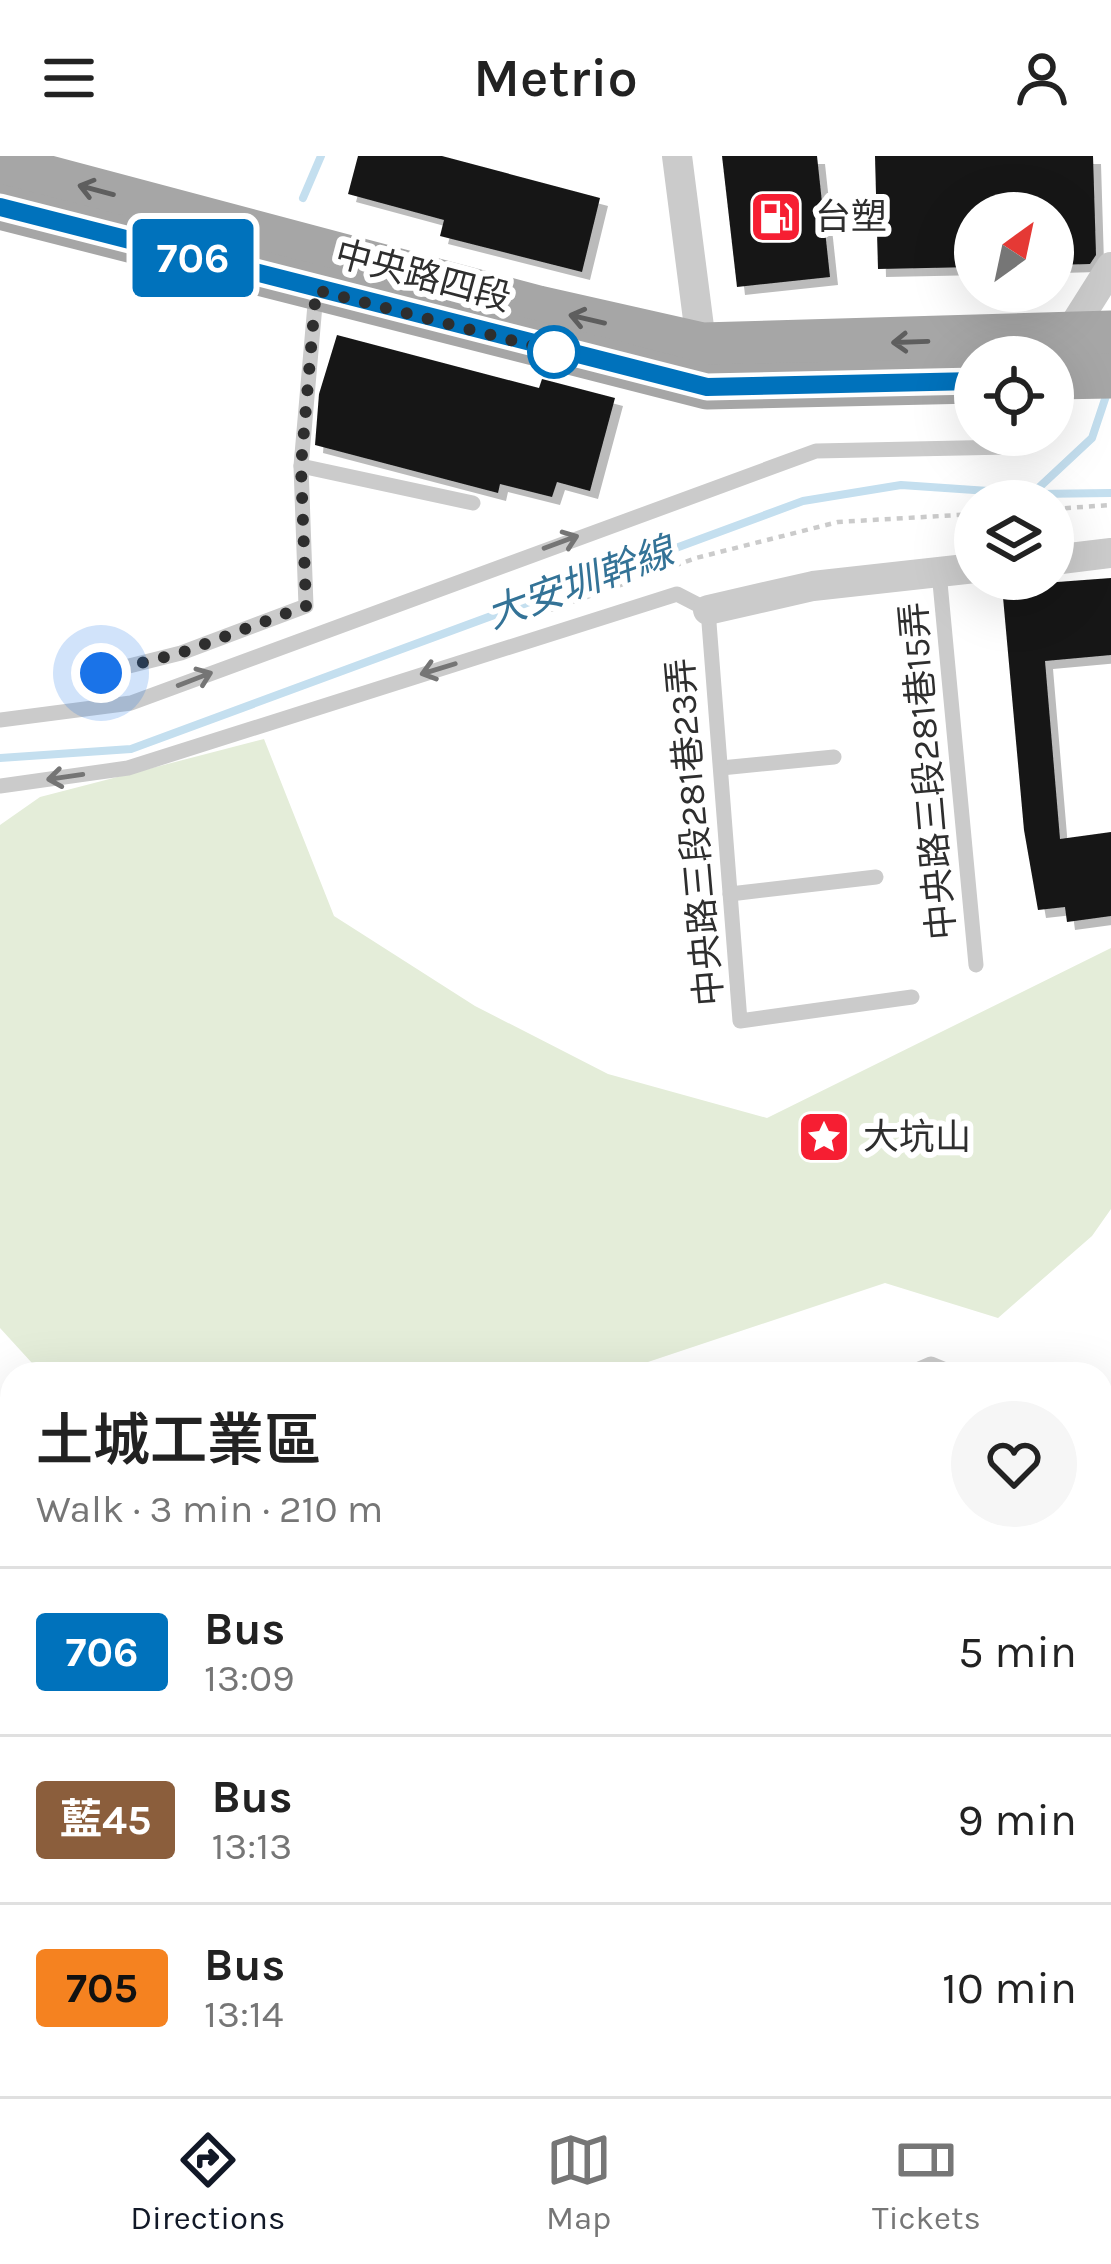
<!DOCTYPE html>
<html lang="en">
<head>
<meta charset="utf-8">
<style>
  :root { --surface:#fff; --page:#f6f6f6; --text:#222; --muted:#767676; --line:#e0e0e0; --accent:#111827 }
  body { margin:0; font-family:Karla,"Noto Sans TC",sans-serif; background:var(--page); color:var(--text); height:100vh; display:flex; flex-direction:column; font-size:45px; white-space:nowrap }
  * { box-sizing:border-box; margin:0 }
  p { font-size:39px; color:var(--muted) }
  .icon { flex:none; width:66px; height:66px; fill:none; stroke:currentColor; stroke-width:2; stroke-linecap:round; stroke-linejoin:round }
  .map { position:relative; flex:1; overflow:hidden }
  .panel { position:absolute; left:0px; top:1206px; width:1113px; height:735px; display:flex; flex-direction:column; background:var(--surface); border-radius:36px 36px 0 0; box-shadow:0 12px 48px #0002 }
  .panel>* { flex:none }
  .badge { padding:0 24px; border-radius:9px; font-size:42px; line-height:78px }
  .needle { width:78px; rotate:33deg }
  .fabs { position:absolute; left:954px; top:36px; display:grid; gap:24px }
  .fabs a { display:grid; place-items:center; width:120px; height:120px; border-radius:50%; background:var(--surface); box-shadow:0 12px 48px #0002; font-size:60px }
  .you { position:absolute; width:60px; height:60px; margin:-30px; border:9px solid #fff; border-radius:50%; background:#1a73e8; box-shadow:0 0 0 18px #1a73e833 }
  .map>.badge { position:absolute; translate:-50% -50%; box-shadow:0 0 0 6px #fff }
  .round { display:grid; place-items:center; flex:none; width:126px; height:126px; border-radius:63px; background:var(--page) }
  .summary { display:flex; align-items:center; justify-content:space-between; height:204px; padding:0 36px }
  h1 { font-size:57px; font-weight:600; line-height:90px }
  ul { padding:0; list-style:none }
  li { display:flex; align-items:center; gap:36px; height:168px; padding:0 36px; border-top:3px solid var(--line) }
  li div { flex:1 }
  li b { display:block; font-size:45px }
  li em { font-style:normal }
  li .badge { min-width:132px; font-weight:700; text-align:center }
  header { display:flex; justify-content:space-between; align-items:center; height:156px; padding:0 36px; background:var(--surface); font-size:54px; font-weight:600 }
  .dock { display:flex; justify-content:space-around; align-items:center; height:168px; border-top:3px solid var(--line); background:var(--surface); font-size:33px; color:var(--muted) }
  .dock a { display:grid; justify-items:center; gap:6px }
  .dock .on { color:var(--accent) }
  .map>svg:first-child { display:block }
  .green { fill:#e4edd9 }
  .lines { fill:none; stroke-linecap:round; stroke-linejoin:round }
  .stream { stroke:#c4dfef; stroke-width:8 }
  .building { fill:#151515; filter:url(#shadow) }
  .path { stroke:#cbcbcb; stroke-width:4.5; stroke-dasharray:6 6; stroke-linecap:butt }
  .lane { stroke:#cbcbcb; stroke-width:15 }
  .street { stroke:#cbcbcb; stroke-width:30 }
  .primary { stroke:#a6a6a6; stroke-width:45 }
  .highway { stroke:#959595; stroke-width:54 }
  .oneway { stroke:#5e5e5e }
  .oneway2 { stroke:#757575 }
  .line-casing { stroke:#fff; stroke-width:27 }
  .line { stroke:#0072bc; stroke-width:18 }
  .walk { stroke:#2e2e2e; stroke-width:12; stroke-dasharray:0 21.6 }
  .stop-dot { fill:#fff; stroke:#0072bc; stroke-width:6 }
  .labels { text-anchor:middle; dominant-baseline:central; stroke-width:12; stroke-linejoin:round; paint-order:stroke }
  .poi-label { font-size:36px; fill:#2e2e2e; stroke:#fff; text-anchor:start }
  .street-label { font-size:36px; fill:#2e2e2e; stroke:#fff }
  .water-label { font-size:39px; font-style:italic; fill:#347397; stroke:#fff }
</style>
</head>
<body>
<header><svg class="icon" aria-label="menu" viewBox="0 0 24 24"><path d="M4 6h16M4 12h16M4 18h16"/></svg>Metrio<svg class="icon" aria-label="person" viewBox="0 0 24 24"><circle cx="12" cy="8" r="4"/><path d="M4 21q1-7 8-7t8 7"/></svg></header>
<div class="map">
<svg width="1111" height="1940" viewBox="0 0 1111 1940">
  <defs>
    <filter id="shadow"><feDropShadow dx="8" dy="8" stdDeviation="0" flood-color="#0004"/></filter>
  </defs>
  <rect width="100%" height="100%" fill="#fff"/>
  <g class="green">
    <path d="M 264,583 L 334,760 L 475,850 L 608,918 L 767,962 L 1111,792 L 1111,1053 L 1092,1080 L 998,1162 L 885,1127 L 642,1208 L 637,1218 L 42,1218 L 0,1172 L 0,669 L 40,641 Z"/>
    <path d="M 0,1750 L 12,1770 L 12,1929 L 350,1929 L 358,1940 L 0,1940 Z"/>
  </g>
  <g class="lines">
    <g class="stream">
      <path d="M 303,42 L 321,0"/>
      <path d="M 1035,338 L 1111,337"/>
      <path d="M 0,602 L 131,593 L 803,345 L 901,329 L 1032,338 L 1092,282 L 1108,234"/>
      <path d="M 1101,1333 L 1111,1326"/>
      <path d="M 669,1940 L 676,1929"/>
    </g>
  </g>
  <g class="building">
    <path d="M 358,0 L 442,0 L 600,42 L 582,116 L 440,80 L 444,64 L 348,38 Z"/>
    <path d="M 722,0 L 817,0 L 830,121 L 737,131 Z"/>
    <path d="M 875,0 L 1093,0 L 1096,99 L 1090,108 L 1053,109 L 1053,57 L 975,57 L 975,111 L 878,113 Z"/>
    <path d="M 337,179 L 539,232 L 542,223 L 615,242 L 590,335 L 557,326 L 552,341 L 500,328 L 498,337 L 315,289 L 319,238 Z"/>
    <path d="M 1111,422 L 1111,499 L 1045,505 L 1060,683 L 1111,676 L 1111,760 L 1067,766 L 1065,751 L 1038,754 L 1024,674 L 1002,430 Z"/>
  </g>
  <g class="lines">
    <g class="path">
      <path d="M 1053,353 L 1111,349"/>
      <path d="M 539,458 L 696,402 L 838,366 L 975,358"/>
    </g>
    <g class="lane">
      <path d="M 1053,249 L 1053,267"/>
      <path d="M 301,310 L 473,347"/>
      <path d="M 939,416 L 976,809"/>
      <path d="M 101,517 L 181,497 L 306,450 L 301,310 L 316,137"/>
      <path d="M 0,564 L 131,547 L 816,295 L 1009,291 L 1036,287 L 1043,279"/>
      <path d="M 721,612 L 834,601"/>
      <path d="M 0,630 L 128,612 L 677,438 L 708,454 L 740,865 L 912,841"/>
      <path d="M 730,738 L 876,721"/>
      <path d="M 908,1218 L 931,1208 L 955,1218"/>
      <path d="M 1101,1411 L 1111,1403"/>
    </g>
    <g class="street">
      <path d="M 677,0 L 703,202"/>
      <path d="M 1068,179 L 1111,111"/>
      <path d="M 1053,404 L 1111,397"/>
      <path d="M 708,454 L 813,430 L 975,412"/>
      <path d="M 1101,1301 L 1111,1294"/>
      <path d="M 1101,1370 L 1111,1381"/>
      <path d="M 533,1929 L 556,1940"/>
    </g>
    <g class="primary">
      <path d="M 0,9 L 538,152 L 702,189 L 1111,177"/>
      <path d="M 0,51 L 707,231 L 975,225"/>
      <path d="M 1053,221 L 1111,220"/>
    </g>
    <g class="highway">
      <path d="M 0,1505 L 12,1510"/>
      <path d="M 0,1590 L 12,1595"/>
      <path d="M 705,1929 L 722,1940"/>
      <path d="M 829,1929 L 853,1940"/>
      <path d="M 1026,1929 L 1048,1940"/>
      <path d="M 1083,1929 L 1110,1940"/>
    </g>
  </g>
  <defs><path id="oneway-shaft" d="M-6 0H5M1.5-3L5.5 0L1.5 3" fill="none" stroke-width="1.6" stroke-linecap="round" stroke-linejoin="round" transform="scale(3)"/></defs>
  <g class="oneway">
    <use href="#oneway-shaft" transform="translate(96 34) rotate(-165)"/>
    <use href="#oneway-shaft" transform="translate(587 163) rotate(-167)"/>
    <use href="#oneway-shaft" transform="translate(910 186) rotate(178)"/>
  </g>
  <g class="oneway2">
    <use href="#oneway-shaft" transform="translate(561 386) rotate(-20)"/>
    <use href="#oneway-shaft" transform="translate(438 513) rotate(163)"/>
    <use href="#oneway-shaft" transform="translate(195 523) rotate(-21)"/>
    <use href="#oneway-shaft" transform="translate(65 621) rotate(172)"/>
  </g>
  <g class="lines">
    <g class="line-casing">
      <path id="line" d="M 0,51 L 707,231 L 975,225"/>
    </g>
    <use href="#line" class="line"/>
    <path class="walk" d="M 101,517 L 181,497 L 306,450 L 301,310 L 316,134 L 573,200 L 554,196"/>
  </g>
  <defs>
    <g id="fuel-square" transform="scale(2.7)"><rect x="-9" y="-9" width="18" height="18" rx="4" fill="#f61e32" stroke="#fff"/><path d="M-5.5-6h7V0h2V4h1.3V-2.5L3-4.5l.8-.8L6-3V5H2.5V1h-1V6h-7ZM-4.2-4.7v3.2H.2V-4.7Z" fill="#fff"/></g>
    <g id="sight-square" transform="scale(2.7)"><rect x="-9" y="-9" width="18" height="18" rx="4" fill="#f61e32" stroke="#fff"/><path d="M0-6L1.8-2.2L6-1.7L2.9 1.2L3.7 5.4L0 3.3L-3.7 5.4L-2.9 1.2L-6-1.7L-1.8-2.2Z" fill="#fff"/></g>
  </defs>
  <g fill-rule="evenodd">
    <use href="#fuel-square" x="776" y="61"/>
    <use href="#sight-square" x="824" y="981"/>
  </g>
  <circle class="stop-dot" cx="554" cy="196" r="24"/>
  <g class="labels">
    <g class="poi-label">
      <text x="815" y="61">台塑</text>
      <text x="863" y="981">大坑山</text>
    </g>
    <g class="street-label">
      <text transform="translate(423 120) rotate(15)">中央路四段</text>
      <text transform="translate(928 615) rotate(-95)">中央路三段281巷15弄</text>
      <text transform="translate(695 676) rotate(-95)">中央路三段281巷23弄</text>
    </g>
    <g class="water-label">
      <text transform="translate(580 427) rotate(-20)">大安圳幹線</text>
    </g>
  </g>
</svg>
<div class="fabs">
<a><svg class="needle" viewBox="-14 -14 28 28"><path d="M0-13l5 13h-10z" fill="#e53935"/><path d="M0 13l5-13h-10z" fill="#767676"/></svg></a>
<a><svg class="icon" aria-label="locate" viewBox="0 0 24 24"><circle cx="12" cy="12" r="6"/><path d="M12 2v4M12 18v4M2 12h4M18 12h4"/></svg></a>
<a><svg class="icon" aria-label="layers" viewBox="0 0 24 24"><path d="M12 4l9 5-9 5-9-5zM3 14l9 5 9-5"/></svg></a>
</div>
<div class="you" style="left:101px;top:517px"></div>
<b class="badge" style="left:193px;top:102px;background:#0072bc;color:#fff">706</b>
<section class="panel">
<div class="summary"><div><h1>土城工業區</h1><p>Walk · 3 min · 210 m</p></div><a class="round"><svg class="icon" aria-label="heart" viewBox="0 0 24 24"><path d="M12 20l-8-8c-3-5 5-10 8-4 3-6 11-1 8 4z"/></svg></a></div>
<ul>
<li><span class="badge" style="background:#0072bc;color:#fff">706</span><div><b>Bus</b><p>13:09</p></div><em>5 min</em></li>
<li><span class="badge" style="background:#8b5e3c;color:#fff">藍45</span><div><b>Bus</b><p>13:13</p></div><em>9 min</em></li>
<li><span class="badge" style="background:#f58220;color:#111">705</span><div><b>Bus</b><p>13:14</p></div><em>10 min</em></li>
</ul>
</section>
</div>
<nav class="dock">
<a class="on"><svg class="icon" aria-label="directions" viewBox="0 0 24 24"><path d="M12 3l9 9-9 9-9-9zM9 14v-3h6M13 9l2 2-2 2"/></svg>Directions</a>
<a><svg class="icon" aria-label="map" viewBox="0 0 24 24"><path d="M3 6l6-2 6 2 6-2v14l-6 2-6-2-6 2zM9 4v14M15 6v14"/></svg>Map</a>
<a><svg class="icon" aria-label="tickets" viewBox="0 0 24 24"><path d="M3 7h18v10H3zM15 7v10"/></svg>Tickets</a>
</nav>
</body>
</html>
